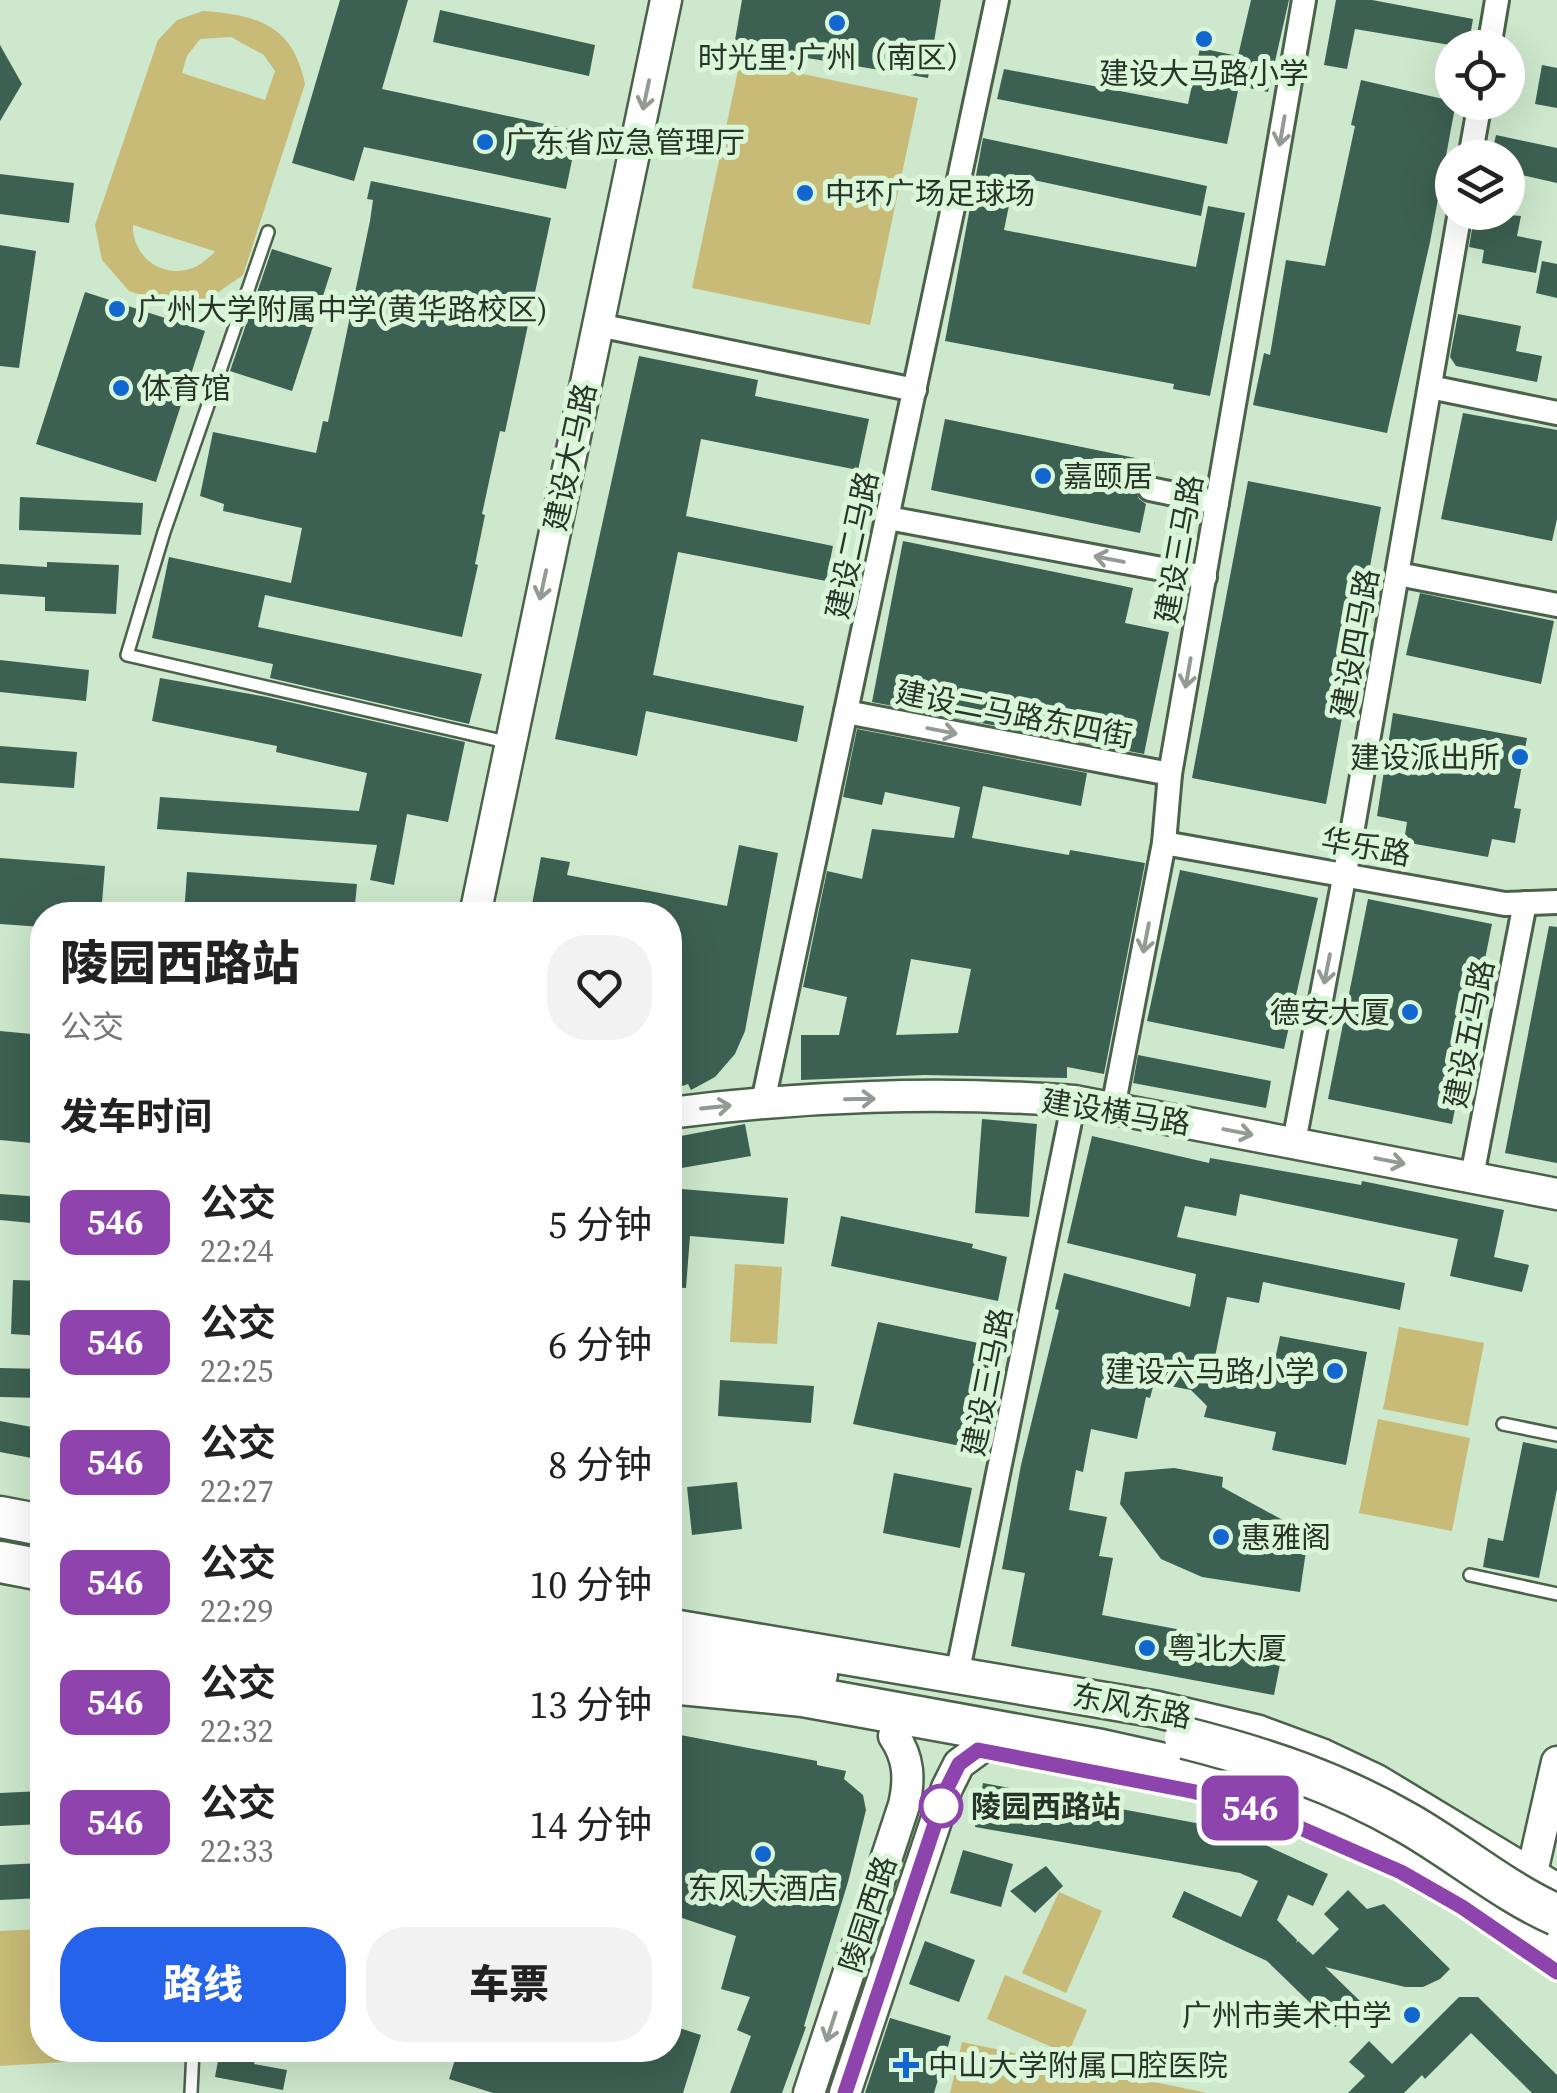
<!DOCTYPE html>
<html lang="zh">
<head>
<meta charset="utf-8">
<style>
  :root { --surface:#fff; --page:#f2f2f2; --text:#222; --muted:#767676; --accent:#2563eb }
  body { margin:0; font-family:"Source Serif 4","Noto Sans SC",serif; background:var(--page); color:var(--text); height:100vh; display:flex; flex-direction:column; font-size:38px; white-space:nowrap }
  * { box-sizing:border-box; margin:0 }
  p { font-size:32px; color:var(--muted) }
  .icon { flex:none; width:55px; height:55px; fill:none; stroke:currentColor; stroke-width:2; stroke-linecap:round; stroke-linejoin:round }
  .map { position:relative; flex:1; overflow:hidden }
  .panel { position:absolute; left:30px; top:902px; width:652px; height:1160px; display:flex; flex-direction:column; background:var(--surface); border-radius:40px; box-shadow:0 10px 40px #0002 }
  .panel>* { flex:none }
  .badge { padding:0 20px; border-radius:15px; font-size:35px; line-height:65px }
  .tools { position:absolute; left:1435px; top:30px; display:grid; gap:20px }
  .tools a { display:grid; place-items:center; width:90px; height:90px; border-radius:50%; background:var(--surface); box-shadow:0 10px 40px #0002; font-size:50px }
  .map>.badge { position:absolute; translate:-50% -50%; box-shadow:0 0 0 5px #fff }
  h2 { padding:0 30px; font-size:38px; line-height:90px }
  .round { display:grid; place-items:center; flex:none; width:105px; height:105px; border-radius:40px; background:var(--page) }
  .summary { display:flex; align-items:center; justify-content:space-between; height:170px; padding:0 30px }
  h1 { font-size:48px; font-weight:800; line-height:75px }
  .primary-button { display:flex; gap:20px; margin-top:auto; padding:20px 30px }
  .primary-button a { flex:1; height:115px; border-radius:40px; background:var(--accent); color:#fff; font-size:40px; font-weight:800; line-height:115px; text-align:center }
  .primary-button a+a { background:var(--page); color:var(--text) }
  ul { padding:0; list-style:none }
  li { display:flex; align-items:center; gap:30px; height:120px; padding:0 30px }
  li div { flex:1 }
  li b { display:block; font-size:38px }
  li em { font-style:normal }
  li .badge { min-width:110px; font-weight:700; text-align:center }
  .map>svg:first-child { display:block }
  .green { fill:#c8bb77; fill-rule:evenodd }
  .building { fill:#3c6052; fill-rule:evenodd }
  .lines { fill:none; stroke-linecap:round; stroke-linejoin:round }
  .lane-casing { stroke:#4a6249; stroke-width:16 }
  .street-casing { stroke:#4a6249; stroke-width:28 }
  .secondary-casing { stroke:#4a6249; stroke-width:35 }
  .primary-casing { stroke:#4a6249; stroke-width:40 }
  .highway-casing { stroke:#4a6249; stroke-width:45 }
  .lane { stroke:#fff; stroke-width:11 }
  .street { stroke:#fff; stroke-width:22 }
  .secondary { stroke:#fff; stroke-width:30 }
  .primary { stroke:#fff; stroke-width:35 }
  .highway { stroke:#fff; stroke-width:40 }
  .highway-bridge-casing { stroke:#4a6249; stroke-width:45; stroke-linecap:butt }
  .highway-bridge { stroke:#fff; stroke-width:40 }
  .oneway { stroke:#949a94 }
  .line-casing { stroke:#fff; stroke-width:22 }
  .line { stroke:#8e44ad; stroke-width:15 }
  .poi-dot { fill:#1166d0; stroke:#daf6d9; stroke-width:4 }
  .stop-dot { fill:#fff; stroke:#8e44ad; stroke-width:5 }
  .labels { text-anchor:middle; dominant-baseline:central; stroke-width:10; stroke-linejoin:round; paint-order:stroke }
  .poi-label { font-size:30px; fill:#293429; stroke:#daf6d9; text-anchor:start }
  .street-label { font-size:30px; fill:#293429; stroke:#daf6d9 }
  .stop-label { font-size:30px; font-weight:bold; fill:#293429; stroke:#daf6d9; text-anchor:start }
</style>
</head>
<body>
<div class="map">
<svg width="1557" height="2093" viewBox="0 0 1557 2093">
  <rect width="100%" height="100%" fill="#cde8cc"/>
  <g class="green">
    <path d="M 203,11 C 258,15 293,25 305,84 L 243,275 L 210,298 L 172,305 L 129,291 L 102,260 L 95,225 L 158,40 L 177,20 ZM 231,37 L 264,55 L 275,71 L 265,100 L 182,73 L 187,56 L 200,39 ZM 133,225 L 214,251 L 215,252 C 209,257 202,264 195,267 C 162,281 132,256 133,225 Z"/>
    <path d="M 740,61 L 918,98 L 870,325 L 692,288 Z"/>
    <path d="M 735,1264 L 782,1267 L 777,1344 L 730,1342 Z"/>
    <path d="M 1399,1327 L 1484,1343 L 1468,1426 L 1383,1409 Z"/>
    <path d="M 1378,1419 L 1470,1438 L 1452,1531 L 1359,1513 Z"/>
    <path d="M 1059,1892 L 1102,1911 L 1066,1993 L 1022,1973 Z"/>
    <path d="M 42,1929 L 42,2050 L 128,2050 L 128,2058 L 0,2066 L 0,1931 Z"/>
    <path d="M 1005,1975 L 1087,2010 L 1068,2054 L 987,2019 Z"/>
    <path d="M 962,2042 L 1207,2093 L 950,2093 Z"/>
  </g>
  <g class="building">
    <path d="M 340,0 L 408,0 L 382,89 L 578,131 L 566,189 L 364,147 L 354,181 L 292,163 Z"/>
    <path d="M 742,0 L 941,0 L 928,78 L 734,46 Z"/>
    <path d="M 1251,0 L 1289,0 L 1268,92 L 1239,86 L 1227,144 L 997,99 L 1004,69 L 1188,104 L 1200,48 L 1238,56 Z"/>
    <path d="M 1336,0 L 1372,0 L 1473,19 L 1468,48 L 1355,29 L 1347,69 L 1324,65 Z"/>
    <path d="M 440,10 L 595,45 L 589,76 L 433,42 Z"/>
    <path d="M 0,45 L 22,84 L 0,121 Z"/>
    <path d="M 1542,65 L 1557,68 L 1557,108 L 1535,104 Z"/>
    <path d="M 1361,80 L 1456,102 L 1430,242 L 1387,433 L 1253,405 L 1264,353 L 1270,355 L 1286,260 L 1325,266 L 1355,126 L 1351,125 Z"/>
    <path d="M 1496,135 L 1557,148 L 1557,183 L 1508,172 L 1508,158 L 1491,158 Z"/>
    <path d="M 983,138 L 1207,186 L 1201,216 L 1015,176 L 1004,230 L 1196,267 L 1208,206 L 1245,213 L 1210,396 L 1173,389 L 1174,384 L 945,341 Z"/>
    <path d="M 0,174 L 74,183 L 69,223 L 0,214 Z"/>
    <path d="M 371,181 L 551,218 L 505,432 L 500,431 L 482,514 L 485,515 L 475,564 L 478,565 L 462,637 L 265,595 L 258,627 L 482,674 L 469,724 L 270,678 L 273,664 L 152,638 L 169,557 L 291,583 L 302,528 L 223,511 L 224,504 L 200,496 L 213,432 L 316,453 L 323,421 L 328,422 L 370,221 L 373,200 L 367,199 Z"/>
    <path d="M 1475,212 L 1521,216 L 1517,236 L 1542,241 L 1536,273 L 1482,263 L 1484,250 L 1469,247 Z"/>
    <path d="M 0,245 L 36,251 L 19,368 L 0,366 Z"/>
    <path d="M 272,249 L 332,268 L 292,391 L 230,371 Z"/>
    <path d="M 1542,261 L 1557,264 L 1557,298 L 1536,293 Z"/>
    <path d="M 85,292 L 205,331 L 156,482 L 36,444 Z"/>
    <path d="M 1458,314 L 1521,326 L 1516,351 L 1542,356 L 1537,382 L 1456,366 L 1450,357 Z"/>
    <path d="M 639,356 L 758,380 L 755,396 L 869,419 L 858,470 L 701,439 L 686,516 L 833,546 L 826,581 L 678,552 L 653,675 L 804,706 L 797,742 L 646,711 L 637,756 L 555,739 Z"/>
    <path d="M 1463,413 L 1557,430 L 1557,519 L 1552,541 L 1441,519 Z"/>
    <path d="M 945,419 L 1155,462 L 1153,474 L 1140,478 L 1135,487 L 1139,499 L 1146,504 L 1140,533 L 931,490 Z"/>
    <path d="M 1248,481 L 1381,507 L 1326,804 L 1192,778 Z"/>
    <path d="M 20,497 L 143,503 L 141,535 L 19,530 Z"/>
    <path d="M 903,541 L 1133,588 L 1125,623 L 1169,632 L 1144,754 L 872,702 Z"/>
    <path d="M 47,562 L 119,565 L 116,614 L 45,611 L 45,597 L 0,594 L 0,564 L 47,567 Z"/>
    <path d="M 1420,593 L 1554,621 L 1541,684 L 1406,655 Z"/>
    <path d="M 0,660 L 89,670 L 86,701 L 0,692 Z"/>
    <path d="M 160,678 L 267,697 L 465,742 L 448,822 L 407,814 L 394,885 L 370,880 L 377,845 L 157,829 L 160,797 L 359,811 L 367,773 L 276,752 L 277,746 L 152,721 Z"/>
    <path d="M 1393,713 L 1527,738 L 1514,808 L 1521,809 L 1515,843 L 1492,839 L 1488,857 L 1404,842 L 1407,822 L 1377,816 Z"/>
    <path d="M 857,729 L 1087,773 L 1081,806 L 983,786 L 972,838 L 1069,855 L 1070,850 L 1145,863 L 1104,1074 L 1067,1067 L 1067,1078 L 925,1075 L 801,1080 L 801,1035 L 839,1035 L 847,997 L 803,987 L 827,871 L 862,879 L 872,829 L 954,838 L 960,807 L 885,792 L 882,805 L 843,797 ZM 911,959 L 971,969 L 958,1033 L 896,1035 Z"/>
    <path d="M 0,746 L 77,752 L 74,788 L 0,783 Z"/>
    <path d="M 739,845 L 778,853 L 745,1031 L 735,1054 L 715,1077 L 691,1090 L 688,1084 L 670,1090 L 670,915 L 530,915 L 541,857 L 570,862 L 567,875 L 727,906 Z"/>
    <path d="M 0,858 L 105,866 L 101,915 L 42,915 L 42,927 L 0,924 Z"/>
    <path d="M 1180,870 L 1318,898 L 1284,1049 L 1147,1021 Z"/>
    <path d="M 187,872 L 357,884 L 354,915 L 184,915 Z"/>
    <path d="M 1368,899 L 1492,924 L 1452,1124 L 1328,1099 Z"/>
    <path d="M 1549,926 L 1557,927 L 1557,1163 L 1505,1153 Z"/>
    <path d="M 0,1031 L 42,1035 L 42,1144 L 0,1140 Z"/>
    <path d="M 1138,1055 L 1271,1081 L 1266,1108 L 1133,1083 Z"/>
    <path d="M 982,1119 L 1037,1124 L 1029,1217 L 975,1213 Z"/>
    <path d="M 745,1124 L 751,1156 L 670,1170 L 670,1138 Z"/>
    <path d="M 1092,1136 L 1209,1163 L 1210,1158 L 1361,1185 L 1362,1181 L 1504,1210 L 1494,1257 L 1529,1265 L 1522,1292 L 1450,1276 L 1458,1239 L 1240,1194 L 1236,1216 L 1185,1206 L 1177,1237 L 1405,1283 L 1400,1310 L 1263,1282 L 1259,1303 L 1227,1297 L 1214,1362 L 1272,1374 L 1280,1336 L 1367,1352 L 1346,1465 L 1272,1450 L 1276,1432 L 1204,1417 L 1207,1406 L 1191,1390 L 1154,1383 L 1150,1398 L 1146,1397 L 1137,1439 L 1091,1429 L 1083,1472 L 1076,1470 L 1069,1510 L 1107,1517 L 1099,1556 L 1113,1558 L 1102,1615 L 1283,1649 L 1274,1695 L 1011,1646 L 1025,1573 L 1002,1569 L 1021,1465 L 1059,1310 L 1055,1309 L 1064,1273 L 1190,1307 L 1196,1274 L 1067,1243 Z"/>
    <path d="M 670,1188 L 788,1198 L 784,1244 L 690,1236 L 686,1288 L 670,1287 Z"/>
    <path d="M 0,1194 L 42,1197 L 42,1224 L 0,1220 Z"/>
    <path d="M 841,1216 L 973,1244 L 972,1248 L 1007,1257 L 998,1301 L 831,1266 Z"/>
    <path d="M 13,1280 L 42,1281 L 42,1336 L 11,1334 Z"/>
    <path d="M 878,1322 L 993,1346 L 970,1448 L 853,1424 Z"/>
    <path d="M 0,1368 L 42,1369 L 42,1398 L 0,1397 Z"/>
    <path d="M 720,1380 L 814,1386 L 811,1423 L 718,1416 Z"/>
    <path d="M 0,1421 L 42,1429 L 42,1460 L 0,1452 Z"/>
    <path d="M 1523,1442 L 1557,1449 L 1557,1489 L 1539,1578 L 1483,1567 L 1488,1538 L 1503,1541 Z"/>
    <path d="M 1174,1468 L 1223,1477 L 1222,1487 L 1290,1524 L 1306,1551 L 1300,1592 L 1202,1577 L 1161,1559 L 1120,1504 L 1125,1472 Z"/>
    <path d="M 894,1473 L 972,1488 L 960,1548 L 883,1533 Z"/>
    <path d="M 737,1482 L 742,1529 L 692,1535 L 687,1487 Z"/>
    <path d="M 670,1733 L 817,1761 L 817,1765 L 846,1771 L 844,1779 L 863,1795 L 866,1810 L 848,1882 L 804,2026 L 806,2027 L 782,2093 L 730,2093 L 751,2036 L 737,2030 L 750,1997 L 721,1989 L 736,1936 L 670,1914 L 670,1826 L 675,1800 L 670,1800 Z"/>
    <path d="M 983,1783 L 1233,1830 L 1328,1874 L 1313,1906 L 1288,1895 L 1277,1920 L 1297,1940 L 1296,1943 L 1298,1941 L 1313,1955 L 1339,1929 L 1324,1914 L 1348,1890 L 1367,1909 L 1384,1904 L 1450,1969 L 1440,1979 L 1423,1987 L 1405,1987 L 1325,1967 L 1360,2001 L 1335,2027 L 1267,1961 L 1172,1917 L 1184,1891 L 1241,1917 L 1258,1881 L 1240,1873 L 975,1827 Z"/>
    <path d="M 42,1791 L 42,1824 L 0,1826 L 0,1793 Z"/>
    <path d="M 963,1850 L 1013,1864 L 1001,1907 L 950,1893 Z"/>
    <path d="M 42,1863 L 42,1898 L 0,1900 L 0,1865 Z"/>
    <path d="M 1046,1866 L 1063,1886 L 1035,1913 L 1010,1891 Z"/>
    <path d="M 925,1941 L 975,1960 L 959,2002 L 909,1984 Z"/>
    <path d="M 1459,1997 L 1478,1997 L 1557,2075 L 1557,2093 L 1532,2093 L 1471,2033 L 1425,2079 L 1422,2075 L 1404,2093 L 1348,2093 L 1365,2076 L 1349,2062 L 1369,2041 L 1392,2064 Z"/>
    <path d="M 890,2018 L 951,2036 L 934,2093 L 865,2093 Z"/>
    <path d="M 670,2025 L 701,2035 L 683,2093 L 493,2093 L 449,2079 L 458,2050 L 670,2050 Z"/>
    <path d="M 220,2050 L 257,2050 L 254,2064 L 287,2070 L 283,2090 L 215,2077 Z"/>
  </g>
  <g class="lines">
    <g class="lane-casing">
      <g id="lane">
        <path d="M 268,232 L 164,532 L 127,655 L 510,743"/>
        <path d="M 1503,1424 L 1557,1435"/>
        <path d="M 1470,1575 L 1557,1594"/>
        <path d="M 191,2093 L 193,2050"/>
      </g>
    </g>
    <g class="street-casing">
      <g id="street">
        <path d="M 1489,48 L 1497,0"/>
        <path d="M 1470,158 L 1480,102"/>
        <path d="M 598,325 L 915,390"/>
        <path d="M 1430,387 L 1557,413"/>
        <path d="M 1150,489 L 1217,503"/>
        <path d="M 888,518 L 1205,577"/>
        <path d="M 1398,574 L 1557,605"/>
        <path d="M 846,712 L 1170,774"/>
        <path d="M 1164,843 L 1505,904 L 1557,902"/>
        <path d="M 763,1102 L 997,0"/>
        <path d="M 1113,1108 L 1164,843 L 1170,774 L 1304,0"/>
        <path d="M 1294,1142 L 1345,873 L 1460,212"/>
        <path d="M 1472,1176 L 1525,903"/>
        <path d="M 957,1675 L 1074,1101"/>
      </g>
    </g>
    <g class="secondary-casing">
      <g id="secondary">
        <path d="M 475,915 L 666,0"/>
        <path d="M 670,1113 C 800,1096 943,1091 1074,1101 L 1557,1194"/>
        <path d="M 1532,1896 L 1531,1877 L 1557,1762"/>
        <path d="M 809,2093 L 904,1805 C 910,1779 909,1758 894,1736"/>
        <path d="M 845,2093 L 947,1788 L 959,1764 L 978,1750"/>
      </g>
    </g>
    <g class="primary-casing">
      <path id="primary" d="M 670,1627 L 1155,1709 L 1257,1733 L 1322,1757 L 1375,1782 L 1557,1892"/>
    </g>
    <g class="highway-casing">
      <g id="highway">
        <path d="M 0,1517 L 42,1525"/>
        <path d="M 0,1562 L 42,1570"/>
        <path d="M 670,1649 L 817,1674"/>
        <path d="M 670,1683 L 803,1696 L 1101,1750 L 1250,1783 L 1323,1811 L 1390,1845 L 1557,1950"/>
      </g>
    </g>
    <use href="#lane" class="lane"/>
    <use href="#street" class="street"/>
    <use href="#secondary" class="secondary"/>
    <use href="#primary" class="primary"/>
    <use href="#highway" class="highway"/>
    <g class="highway-bridge-casing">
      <path id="highway-bridge" d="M 1185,1738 C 1264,1758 1336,1782 1407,1823 C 1458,1852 1503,1891 1557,1915"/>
    </g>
    <use href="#highway-bridge" class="highway-bridge"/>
  </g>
  <defs><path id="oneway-shaft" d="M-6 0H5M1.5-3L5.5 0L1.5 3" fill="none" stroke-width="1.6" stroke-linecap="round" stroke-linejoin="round" transform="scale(2.5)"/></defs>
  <g class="oneway">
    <use href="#oneway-shaft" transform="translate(646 95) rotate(102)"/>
    <use href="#oneway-shaft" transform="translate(1282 131) rotate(100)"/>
    <use href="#oneway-shaft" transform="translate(1109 559) rotate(-169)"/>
    <use href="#oneway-shaft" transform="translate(543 585) rotate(102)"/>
    <use href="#oneway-shaft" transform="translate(1188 673) rotate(100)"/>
    <use href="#oneway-shaft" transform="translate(942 731) rotate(11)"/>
    <use href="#oneway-shaft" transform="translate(1146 938) rotate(101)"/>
    <use href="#oneway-shaft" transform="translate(1327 969) rotate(101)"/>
    <use href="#oneway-shaft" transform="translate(860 1099) rotate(-1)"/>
    <use href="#oneway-shaft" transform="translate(716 1107) rotate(-6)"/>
    <use href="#oneway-shaft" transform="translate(1238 1132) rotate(11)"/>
    <use href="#oneway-shaft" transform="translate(1390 1161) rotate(11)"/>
    <use href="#oneway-shaft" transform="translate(831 2027) rotate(108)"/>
  </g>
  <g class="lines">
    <g class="line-casing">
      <path id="line" d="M 845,2093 L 947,1788 L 959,1764 L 978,1750 L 1196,1792 L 1282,1820 L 1401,1872 L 1462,1907 L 1557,1972"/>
    </g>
    <use href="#line" class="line"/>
  </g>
  <g class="poi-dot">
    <circle cx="837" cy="23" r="10"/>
    <circle cx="1204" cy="39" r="10"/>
    <circle cx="485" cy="142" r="10"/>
    <circle cx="805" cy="193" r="10"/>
    <circle cx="117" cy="309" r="10"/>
    <circle cx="121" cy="388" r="10"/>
    <circle cx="1043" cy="476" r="10"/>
    <circle cx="1520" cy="757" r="10"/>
    <circle cx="1410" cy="1012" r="10"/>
    <circle cx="1335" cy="1371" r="10"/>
    <circle cx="1221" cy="1537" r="10"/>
    <circle cx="1147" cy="1648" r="10"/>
    <circle cx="763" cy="1854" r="10"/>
    <circle cx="1412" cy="2015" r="10"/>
    <path d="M901 2050h10v10h10v10h-10v10h-10v-10h-10v-10h10z"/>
  </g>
  <circle class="stop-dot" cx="941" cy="1806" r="20"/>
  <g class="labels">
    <g class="poi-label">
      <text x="837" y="57" text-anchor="middle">时光里·广州（南区）</text>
      <text x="1204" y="73" text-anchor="middle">建设大马路小学</text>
      <text x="505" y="142">广东省应急管理厅</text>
      <text x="825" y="193">中环广场足球场</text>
      <text x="137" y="309">广州大学附属中学(黄华路校区)</text>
      <text x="141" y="388">体育馆</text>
      <text x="1063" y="476">嘉颐居</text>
      <text x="1500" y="757" text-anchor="end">建设派出所</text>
      <text x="1390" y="1012" text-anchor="end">德安大厦</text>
      <text x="1315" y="1371" text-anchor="end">建设六马路小学</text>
      <text x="1241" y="1537">惠雅阁</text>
      <text x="1167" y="1648">粤北大厦</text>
      <text x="763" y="1888" text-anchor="middle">东风大酒店</text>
      <text x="1392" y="2015" text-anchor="end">广州市美术中学</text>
      <text x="928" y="2065">中山大学附属口腔医院</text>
    </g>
    <g class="street-label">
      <text transform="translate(570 457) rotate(-78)">建设大马路</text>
      <text transform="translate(852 545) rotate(-78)">建设二马路</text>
      <text transform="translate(1179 549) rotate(-80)">建设三马路</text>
      <text transform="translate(1355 643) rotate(-80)">建设四马路</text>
      <text transform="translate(1014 714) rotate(11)">建设二马路东四街</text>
      <text transform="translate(1366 847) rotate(10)">华乐路</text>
      <text transform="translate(1469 1034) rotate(-79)">建设五马路</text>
      <text transform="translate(1116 1112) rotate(9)">建设横马路</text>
      <text transform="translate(987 1382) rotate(-79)">建设三马路</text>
      <text transform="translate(1132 1706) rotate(11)">东风东路</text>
      <text transform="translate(868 1914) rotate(-72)">陵园西路</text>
    </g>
    <g class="stop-label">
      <text x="971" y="1806">陵园西路站</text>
    </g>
  </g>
</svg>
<div class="tools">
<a><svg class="icon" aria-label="locate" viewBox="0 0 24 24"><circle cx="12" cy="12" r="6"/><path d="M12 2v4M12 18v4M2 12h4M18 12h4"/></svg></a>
<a><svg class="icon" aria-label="layers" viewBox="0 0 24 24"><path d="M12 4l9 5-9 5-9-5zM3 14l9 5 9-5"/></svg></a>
</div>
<b class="badge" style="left:1250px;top:1808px;background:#8e44ad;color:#fff">546</b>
<section class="panel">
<div class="summary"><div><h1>陵园西路站</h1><p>公交</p></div><a class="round"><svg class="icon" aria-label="heart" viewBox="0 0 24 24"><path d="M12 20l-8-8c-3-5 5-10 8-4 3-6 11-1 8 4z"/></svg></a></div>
<h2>发车时间</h2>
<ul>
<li><span class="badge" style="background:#8e44ad;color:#fff">546</span><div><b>公交</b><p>22:24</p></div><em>5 分钟</em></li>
<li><span class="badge" style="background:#8e44ad;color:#fff">546</span><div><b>公交</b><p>22:25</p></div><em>6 分钟</em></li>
<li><span class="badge" style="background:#8e44ad;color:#fff">546</span><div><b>公交</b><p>22:27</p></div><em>8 分钟</em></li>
<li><span class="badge" style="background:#8e44ad;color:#fff">546</span><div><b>公交</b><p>22:29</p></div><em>10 分钟</em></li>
<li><span class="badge" style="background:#8e44ad;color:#fff">546</span><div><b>公交</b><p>22:32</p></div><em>13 分钟</em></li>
<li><span class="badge" style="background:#8e44ad;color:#fff">546</span><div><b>公交</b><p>22:33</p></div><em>14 分钟</em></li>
</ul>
<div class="primary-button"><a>路线</a><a>车票</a></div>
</section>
</div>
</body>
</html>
